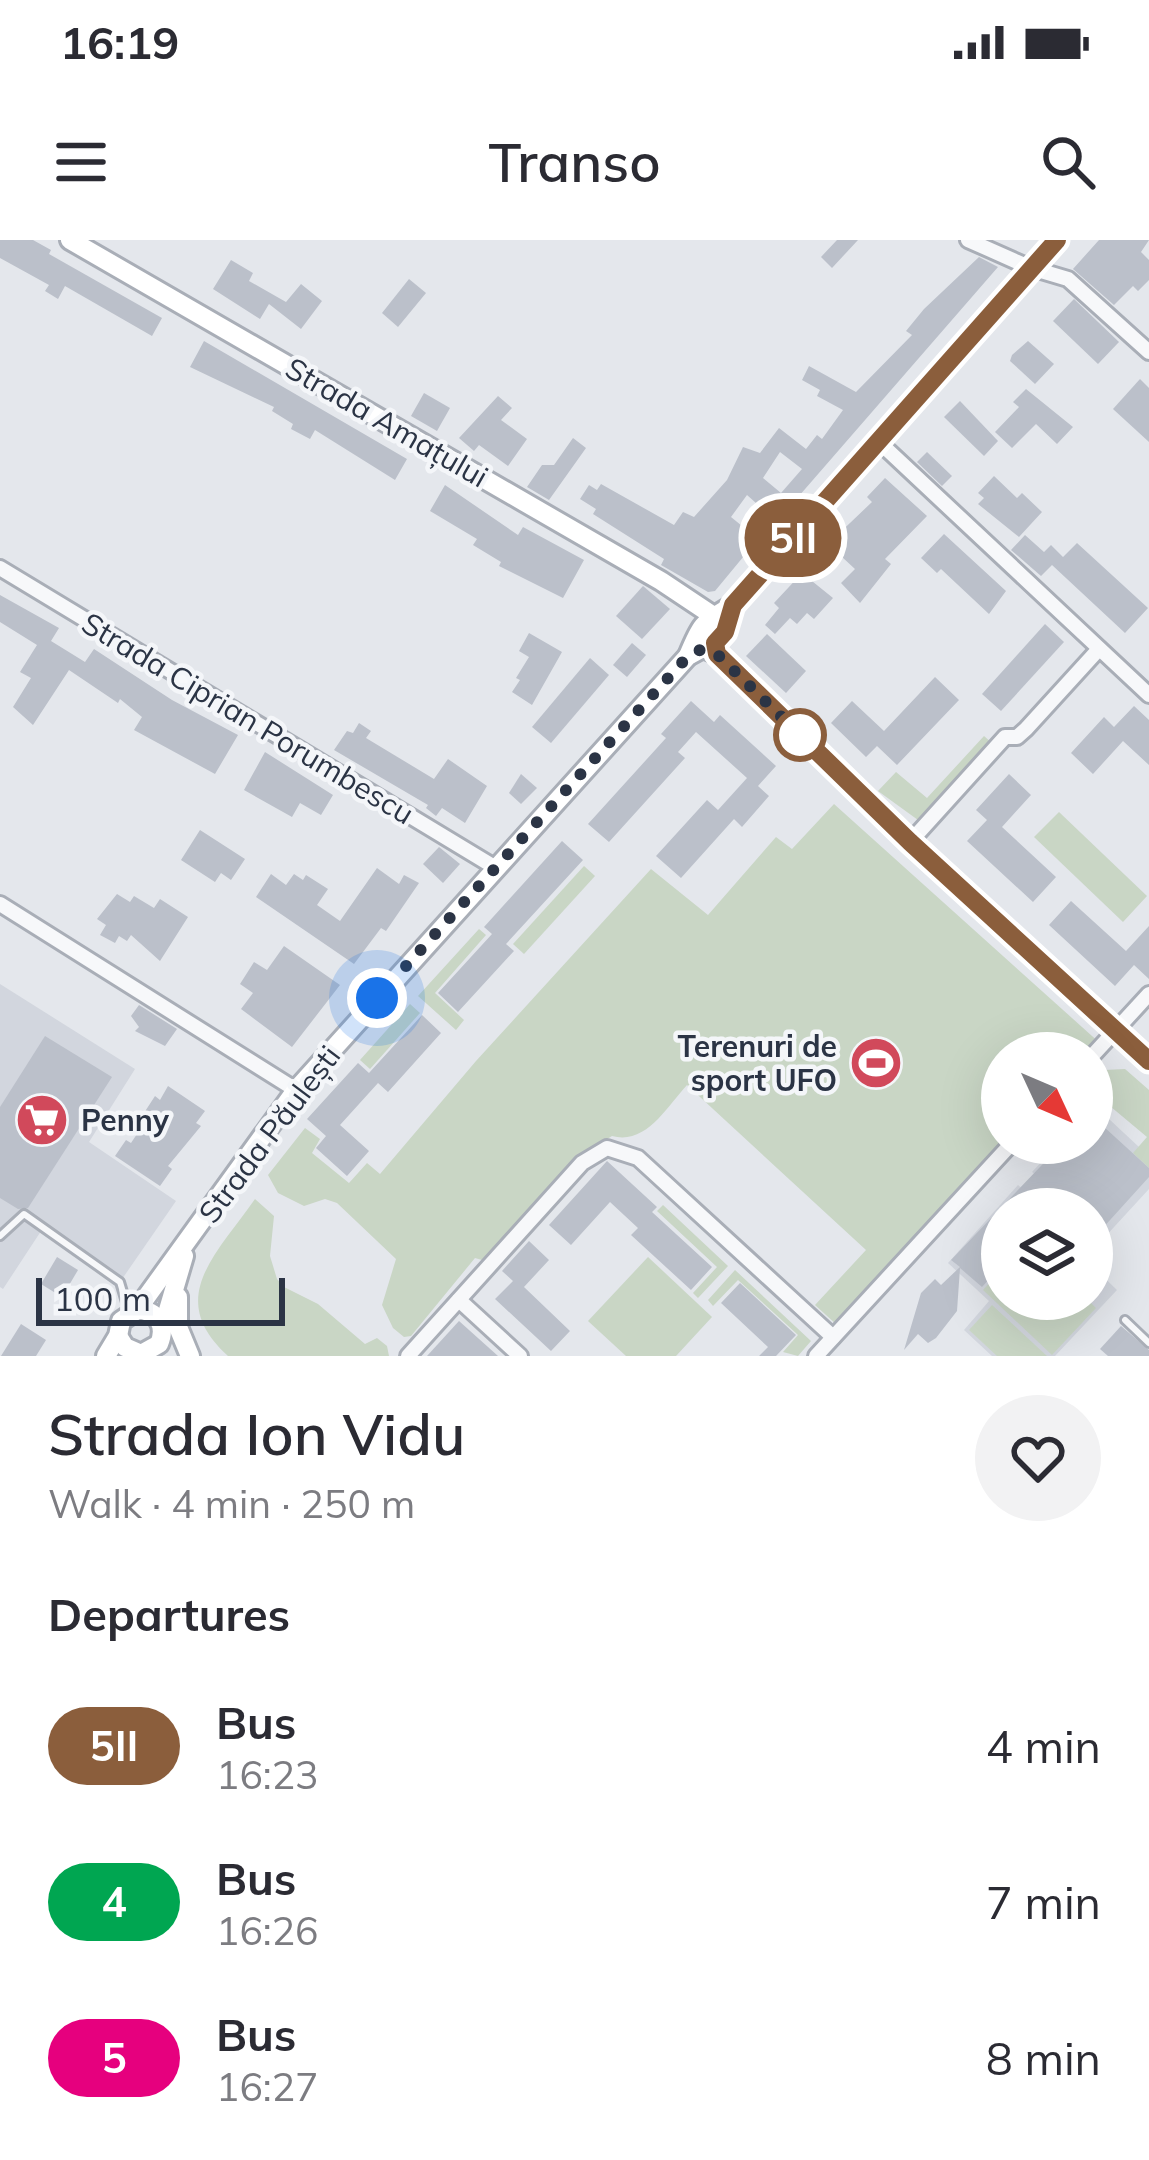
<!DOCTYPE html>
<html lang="en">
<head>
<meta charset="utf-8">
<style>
  :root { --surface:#fff; --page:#f2f2f3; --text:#2b2b33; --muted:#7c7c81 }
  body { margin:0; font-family:Mulish,sans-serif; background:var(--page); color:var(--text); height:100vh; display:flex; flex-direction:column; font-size:45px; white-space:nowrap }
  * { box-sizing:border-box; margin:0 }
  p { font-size:39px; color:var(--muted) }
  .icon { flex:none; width:66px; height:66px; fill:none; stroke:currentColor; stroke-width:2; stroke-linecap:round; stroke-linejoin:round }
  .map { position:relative; height:1116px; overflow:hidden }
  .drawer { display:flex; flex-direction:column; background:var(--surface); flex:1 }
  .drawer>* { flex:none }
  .badge { padding:0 24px; border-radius:39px; font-size:42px; line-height:78px }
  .needle { width:78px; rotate:134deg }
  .buttons { position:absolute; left:981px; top:792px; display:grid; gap:24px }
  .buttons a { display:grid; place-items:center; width:132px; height:132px; border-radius:50%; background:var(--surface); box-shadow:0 12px 48px #0002; font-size:60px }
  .scale { position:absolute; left:36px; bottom:30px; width:249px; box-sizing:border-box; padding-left:12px; border:6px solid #2b3445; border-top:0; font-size:33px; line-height:42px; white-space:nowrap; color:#2b3445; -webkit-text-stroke:9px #f4f6f9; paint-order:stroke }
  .you { position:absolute; width:60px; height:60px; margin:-30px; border:9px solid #fff; border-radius:50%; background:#1a73e8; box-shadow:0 0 0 18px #1a73e833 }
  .map>.badge { position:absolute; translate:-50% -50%; box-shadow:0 0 0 6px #fff }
  h2 { padding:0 48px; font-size:45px; line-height:108px }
  .round { display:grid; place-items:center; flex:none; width:126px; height:126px; border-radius:63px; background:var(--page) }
  .head { display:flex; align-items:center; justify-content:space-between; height:204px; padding:0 48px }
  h1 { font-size:57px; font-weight:600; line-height:90px }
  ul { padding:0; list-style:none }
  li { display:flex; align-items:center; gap:36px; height:156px; padding:0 48px }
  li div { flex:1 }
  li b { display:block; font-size:45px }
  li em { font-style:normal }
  li .badge { min-width:132px; font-weight:700; text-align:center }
  .status { display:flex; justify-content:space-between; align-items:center; height:84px; padding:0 60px; background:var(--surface); direction:ltr }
  .status svg { height:33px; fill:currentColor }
  header { display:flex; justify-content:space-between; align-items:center; height:156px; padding:0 48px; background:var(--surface); font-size:54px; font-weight:600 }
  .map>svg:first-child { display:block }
  .built { fill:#d2d6de }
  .green { fill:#c9d6c5 }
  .building { fill:#bbc0ca; fill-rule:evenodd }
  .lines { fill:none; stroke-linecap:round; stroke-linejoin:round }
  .lane-casing { stroke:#a9aeb7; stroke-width:12 }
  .street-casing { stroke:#a9aeb7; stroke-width:20 }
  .secondary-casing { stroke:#a9aeb7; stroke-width:24 }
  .lane { stroke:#f7f8fa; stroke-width:6 }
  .street { stroke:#f7f8fa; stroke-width:14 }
  .secondary { stroke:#fff; stroke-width:18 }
  .line-casing { stroke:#fff; stroke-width:27 }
  .line { stroke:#8b5e3c; stroke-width:18 }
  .walk { stroke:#2b3445; stroke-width:12; stroke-dasharray:0 21.6 }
  .stop-dot { fill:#fff; stroke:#8b5e3c; stroke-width:6 }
  .labels { text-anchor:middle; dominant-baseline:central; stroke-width:9; stroke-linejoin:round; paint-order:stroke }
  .street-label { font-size:30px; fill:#2b3445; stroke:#f4f6f9 }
  .poi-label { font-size:30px; font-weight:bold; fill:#2b3445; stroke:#f4f6f9; text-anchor:end }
</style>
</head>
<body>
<div class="status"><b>16:19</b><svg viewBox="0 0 49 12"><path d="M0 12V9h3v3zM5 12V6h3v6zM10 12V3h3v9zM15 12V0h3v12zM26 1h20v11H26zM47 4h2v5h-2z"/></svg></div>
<header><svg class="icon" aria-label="menu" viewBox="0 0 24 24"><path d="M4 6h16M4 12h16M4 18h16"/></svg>Transo<svg class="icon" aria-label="search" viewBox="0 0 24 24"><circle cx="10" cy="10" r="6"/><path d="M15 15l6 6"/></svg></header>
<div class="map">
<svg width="1149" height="1116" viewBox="0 0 1149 1116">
  <rect width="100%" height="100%" fill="#e4e7ec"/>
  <g class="built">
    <path d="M 0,744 L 135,829 L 89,902 L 176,961 L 120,1042 L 43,988 L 3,1049 L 0,1047 Z"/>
    <path d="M 1094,865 L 1139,907 L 1134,913 L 1149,928 L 1149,949 L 1092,1011 L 1092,969 L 1002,969 L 1002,1059 L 1092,1059 L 1092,1026 L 1117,1050 L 1055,1116 L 992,1116 L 964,1090 L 989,1061 L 948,1023 L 1018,945 L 1036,961 L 1050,947 L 1032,932 L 1059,903 L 1092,903 Z"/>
  </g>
  <g class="green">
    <path d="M 984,496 L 993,504 L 926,577 L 918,580 L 878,551 L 896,532 L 927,558 Z"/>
    <path d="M 834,564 L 1102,805 L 1092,813 L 1002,813 L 1002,903 L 1012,903 L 837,1085 L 815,1065 L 866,1010 L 687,845 C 666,868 646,905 612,896 L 577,918 L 482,1020 L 475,1018 L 411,1096 L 404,1097 L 393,1088 L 382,1065 L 396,1019 L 337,963 L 325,959 L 304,966 L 278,953 L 268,935 L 305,888 L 320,899 L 312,913 L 349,943 L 367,923 L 380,934 L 476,821 L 651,629 L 708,675 L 776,597 L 792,609 Z"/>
    <path d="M 1059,572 L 1147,656 L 1123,682 L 1034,597 Z"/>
    <path d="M 584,626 L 595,636 L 524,714 L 513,704 Z"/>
    <path d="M 479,689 L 486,695 L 435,753 L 464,780 L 456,790 L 418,756 Z"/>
    <path d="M 410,764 L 420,773 L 370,829 L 360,820 Z"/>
    <path d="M 1125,829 L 1149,850 L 1149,928 L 1133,913 L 1147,897 L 1092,851 L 1092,843 L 1104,830 Z"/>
    <path d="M 255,959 L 274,976 L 270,1016 L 277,1039 L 284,1047 L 318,1064 L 365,1104 L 377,1098 L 387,1106 L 389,1116 L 228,1116 C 164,1058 217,1014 255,959 Z"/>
    <path d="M 663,965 L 728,1026 L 698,1058 L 693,1053 L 717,1027 L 657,971 Z"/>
    <path d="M 648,1017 L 712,1077 L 676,1116 L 626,1116 L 588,1081 Z"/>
    <path d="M 1002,1029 L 1002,1059 L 1087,1059 L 1096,1068 L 1052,1115 L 983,1050 Z"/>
    <path d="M 735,1030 L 811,1101 L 798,1116 L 783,1112 L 798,1095 L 738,1040 L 713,1066 L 708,1060 Z"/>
    <path d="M 992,1065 L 1047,1116 L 997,1116 L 969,1090 Z"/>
  </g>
  <g class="building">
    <path d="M 0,0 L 33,0 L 51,10 L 49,14 L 162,78 L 152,96 L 65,46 L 58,59 L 45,51 L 49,45 L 0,18 Z"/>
    <path d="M 837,0 L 858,0 L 832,28 L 821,17 Z"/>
    <path d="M 1099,0 L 1149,0 L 1141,12 L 1149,20 L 1149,40 L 1138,51 L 1133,46 L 1114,65 L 1073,29 Z"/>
    <path d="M 979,17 L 998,27 L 779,279 L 774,279 L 747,255 L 731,277 L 758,299 L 715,351 L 708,352 L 661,325 L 664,319 L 593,274 L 596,269 L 580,259 L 589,245 L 597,250 L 601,244 L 674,285 L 683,272 L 694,277 L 727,240 L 743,207 L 760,213 L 779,188 L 806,209 L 817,195 L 822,199 L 843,170 L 817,156 L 820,150 L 802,140 L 809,126 L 856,152 L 912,95 L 906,91 L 924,69 ZM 780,212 L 802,229 L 781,253 L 763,238 Z"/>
    <path d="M 231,20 L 253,33 L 249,41 L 286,62 L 301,44 L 322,61 L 301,89 L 269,64 L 260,79 L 213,49 Z"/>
    <path d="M 409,39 L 426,53 L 398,87 L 382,73 Z"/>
    <path d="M 1074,59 L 1119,102 L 1098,124 L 1053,81 Z"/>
    <path d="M 204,101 L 407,219 L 395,240 L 315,190 L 310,199 L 291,189 L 293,184 L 272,171 L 274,167 L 190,127 Z"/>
    <path d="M 1028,101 L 1054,124 L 1035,144 L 1010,121 L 1012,115 Z"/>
    <path d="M 1140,139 L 1149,148 L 1149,202 L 1113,169 Z"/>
    <path d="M 1026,149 L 1073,187 L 1057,204 L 1036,184 L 1012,208 L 995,192 L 1019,167 L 1013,162 Z"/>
    <path d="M 424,153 L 450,168 L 437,191 L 411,176 Z"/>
    <path d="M 498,156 L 512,168 L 501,180 L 527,199 L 508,226 L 479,205 L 474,211 L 459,198 Z"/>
    <path d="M 960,161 L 998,201 L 984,216 L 944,177 Z"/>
    <path d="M 573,198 L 586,208 L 549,260 L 527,247 L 542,225 L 554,225 Z"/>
    <path d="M 927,212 L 952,236 L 942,246 L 917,222 Z"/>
    <path d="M 994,236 L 1017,258 L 1022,253 L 1042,272 L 1019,297 L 978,264 L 984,258 L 978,253 Z"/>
    <path d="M 885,238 L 927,276 L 885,319 L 891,324 L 860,363 L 841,343 L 855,329 L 828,304 L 872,262 L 867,257 Z"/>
    <path d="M 445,245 L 518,295 L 523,287 L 584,320 L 563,358 L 499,326 L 501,322 L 473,305 L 477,299 L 430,271 Z"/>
    <path d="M 944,294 L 1006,351 L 989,374 L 941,329 L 937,333 L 921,318 Z"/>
    <path d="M 1025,295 L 1044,312 L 1051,305 L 1063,317 L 1077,303 L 1148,368 L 1125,393 L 1052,325 L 1041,336 L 1011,310 Z"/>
    <path d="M 802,333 L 833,358 L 814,379 L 807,373 L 797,384 L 790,378 L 775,394 L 765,385 L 779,368 L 774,363 Z"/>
    <path d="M 643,346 L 670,369 L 642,399 L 616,376 Z"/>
    <path d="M 0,355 L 59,388 L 51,401 L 85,422 L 94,409 L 172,460 L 238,495 L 215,534 L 134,490 L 142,477 L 120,459 L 118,463 L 69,430 L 33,485 L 13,467 L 31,438 L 20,432 L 37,405 L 0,382 Z"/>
    <path d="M 1045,384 L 1064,402 L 1001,471 L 982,454 Z"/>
    <path d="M 529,393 L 562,412 L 532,465 L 512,452 L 520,440 L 516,438 L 529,417 L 519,411 Z"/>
    <path d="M 767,394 L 806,431 L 786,453 L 746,416 Z"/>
    <path d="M 632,403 L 646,415 L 627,437 L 613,425 Z"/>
    <path d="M 590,418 L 609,435 L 551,503 L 532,487 Z"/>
    <path d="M 935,437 L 959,460 L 897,525 L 877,506 L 866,517 L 831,483 L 852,461 L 884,491 Z"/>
    <path d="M 691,461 L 714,482 L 720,475 L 776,526 L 758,546 L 769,556 L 742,587 L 734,579 L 681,638 L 656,616 L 707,560 L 718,570 L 747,538 L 696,492 L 678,512 L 685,518 L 609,602 L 588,584 L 666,498 L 661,494 Z"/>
    <path d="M 1134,466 L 1149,480 L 1149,525 L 1123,501 L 1093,534 L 1071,513 L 1104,477 L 1114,487 Z"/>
    <path d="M 359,483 L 371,491 L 366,498 L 434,539 L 448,519 L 487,546 L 465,583 L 442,568 L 436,576 L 426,568 L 428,565 L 334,510 L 347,491 L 353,493 Z"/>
    <path d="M 265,512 L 333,555 L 321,575 L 300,563 L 292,577 L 244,550 Z"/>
    <path d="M 521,534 L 537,548 L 521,564 L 509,553 Z"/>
    <path d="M 1009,534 L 1031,555 L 1002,587 L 1056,637 L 1033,662 L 967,601 L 987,580 L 976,570 Z"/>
    <path d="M 200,590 L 245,619 L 231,640 L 221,633 L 215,642 L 181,620 Z"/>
    <path d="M 562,601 L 583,620 L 506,704 L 514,711 L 458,772 L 438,753 L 492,694 L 484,687 Z"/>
    <path d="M 439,607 L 460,624 L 443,643 L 423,624 Z"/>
    <path d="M 377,628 L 399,644 L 404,635 L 419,643 L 386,691 L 381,688 L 354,724 L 256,657 L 271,634 L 286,645 L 294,634 L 303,640 L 306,635 L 328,649 L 317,665 L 340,681 Z"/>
    <path d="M 117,654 L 130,662 L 134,656 L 154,668 L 160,659 L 188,677 L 160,721 L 131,695 L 127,701 L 119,696 L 115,703 L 100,695 L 106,685 L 97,679 Z"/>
    <path d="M 1071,661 L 1126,711 L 1149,686 L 1149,739 L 1134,725 L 1115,746 L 1049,685 Z"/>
    <path d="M 284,706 L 340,745 L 292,807 L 241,769 L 253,753 L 240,744 L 254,722 L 267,730 Z"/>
    <path d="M 139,765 L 177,789 L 165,806 L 135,791 L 139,787 L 131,776 Z"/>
    <path d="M 422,775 L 441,793 L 388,852 L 378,843 L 340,885 L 369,911 L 347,936 L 316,908 L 326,896 L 307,879 L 358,823 L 369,833 Z"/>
    <path d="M 45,796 L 112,837 L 28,968 L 18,969 L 0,958 L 0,867 Z"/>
    <path d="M 168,846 L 205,871 L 196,883 L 201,886 L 168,926 L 172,929 L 160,946 L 115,916 L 126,900 L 131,903 L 149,876 L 144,873 L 155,856 L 160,860 Z"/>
    <path d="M 1092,876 L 1149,928 L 1149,937 L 1101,990 L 1092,982 L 1092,969 L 1077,969 L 1060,953 L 1045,969 L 1002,969 L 1002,1025 L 982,1047 L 960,1028 L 957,1071 L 936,1098 L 928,1103 L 918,1094 L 904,1110 L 921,1053 L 935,1039 L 941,1045 L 960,1027 L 951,1020 L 1063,903 L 1092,903 Z"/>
    <path d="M 607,921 L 657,967 L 652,972 L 712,1027 L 691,1050 L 631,995 L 638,988 L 610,962 L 571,1005 L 549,985 Z"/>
    <path d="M 529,1001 L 549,1020 L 524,1047 L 570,1091 L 551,1111 L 495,1059 L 513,1041 L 502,1031 Z"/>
    <path d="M 57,1017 L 78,1030 L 62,1057 L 41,1044 Z"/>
    <path d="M 740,1043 L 796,1095 L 776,1116 L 759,1116 L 768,1107 L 721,1063 Z"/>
    <path d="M 459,1081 L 498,1116 L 427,1116 Z"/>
    <path d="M 21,1084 L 46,1100 L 36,1116 L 1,1116 Z"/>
    <path d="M 1121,1086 L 1149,1110 L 1149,1116 L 1108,1116 L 1100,1109 Z"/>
  </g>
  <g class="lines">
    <g class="lane-casing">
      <g id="lane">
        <path d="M 0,996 L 24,974 L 120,1042 L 128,1069"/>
        <path d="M 1125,1080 L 1149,1103"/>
      </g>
    </g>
    <g class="street-casing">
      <g id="street">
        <path d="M 968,0 L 1031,28 L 1068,39 L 1149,112"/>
        <path d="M 878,201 L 1149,455"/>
        <path d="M 0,328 L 496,628"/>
        <path d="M 910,602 L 1005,497 L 1017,497 L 1026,489 L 1098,410"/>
        <path d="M 0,664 L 296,850"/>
        <path d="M 1092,816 L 1149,754"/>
        <path d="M 459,1060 L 520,1116"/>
        <path d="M 408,1116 L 582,923 L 607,908 L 638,918 L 833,1097"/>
        <path d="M 816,1116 L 1012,903"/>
      </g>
    </g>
    <g class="secondary-casing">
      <g id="secondary">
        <path d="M 70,0 L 661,341 L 712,375"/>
        <path d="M 706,409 L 717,414 L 910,602 L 1149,821"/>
        <path d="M 688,416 C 702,382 702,384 733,365 L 1057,0"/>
        <path d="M 178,1057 L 178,1087 L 190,1116"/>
        <path d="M 163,1087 L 184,1016"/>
        <path d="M 118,1096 L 125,1107 L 141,1114 L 159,1104 C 167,1085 157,1070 137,1070"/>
        <path d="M 106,1116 L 118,1096 L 121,1081 L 137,1070 L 296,850 L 688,416 C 720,399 720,399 733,365"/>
      </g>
    </g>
    <use href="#lane" class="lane"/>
    <use href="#street" class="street"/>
    <use href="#secondary" class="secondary"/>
  </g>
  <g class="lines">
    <g class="line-casing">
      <path id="line" d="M 1057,0 L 733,365 L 725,392 L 715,403 L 717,414 L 910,602 L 1149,821"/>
    </g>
    <use href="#line" class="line"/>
    <path class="walk" d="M 377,758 L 688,416 L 702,409 L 717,414 L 803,498 L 800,495"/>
  </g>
  <defs>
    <g id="stadium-disc" transform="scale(2.7)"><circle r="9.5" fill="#d1495b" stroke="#f4f6f9"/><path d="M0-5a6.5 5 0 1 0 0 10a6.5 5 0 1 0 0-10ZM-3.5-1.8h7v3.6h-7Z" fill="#fff"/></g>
    <g id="supermarket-disc" transform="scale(2.7)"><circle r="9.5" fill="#d1495b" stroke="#f4f6f9"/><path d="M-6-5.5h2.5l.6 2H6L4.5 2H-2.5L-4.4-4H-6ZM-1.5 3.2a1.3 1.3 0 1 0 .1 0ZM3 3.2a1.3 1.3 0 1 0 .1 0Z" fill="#fff"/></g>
  </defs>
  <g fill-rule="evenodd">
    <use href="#stadium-disc" x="876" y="823"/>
    <use href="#supermarket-disc" x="42" y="880"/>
  </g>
  <circle class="stop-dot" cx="800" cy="495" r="24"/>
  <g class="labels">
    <g class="street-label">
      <text transform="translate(387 182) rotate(30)">Strada Amațului</text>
      <text transform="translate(248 478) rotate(31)">Strada Ciprian Porumbescu</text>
      <text transform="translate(269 894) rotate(-53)">Strada Păulești</text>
    </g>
    <g class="poi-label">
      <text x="837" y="806">Terenuri de<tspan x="837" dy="34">sport UFO</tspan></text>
      <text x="81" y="880" text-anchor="start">Penny</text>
    </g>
  </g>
</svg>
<div class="buttons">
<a><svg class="needle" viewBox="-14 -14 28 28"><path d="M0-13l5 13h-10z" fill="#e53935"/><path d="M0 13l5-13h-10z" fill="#7c7c81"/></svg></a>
<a><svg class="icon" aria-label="layers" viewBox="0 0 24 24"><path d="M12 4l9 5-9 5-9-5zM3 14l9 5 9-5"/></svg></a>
</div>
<div class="scale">100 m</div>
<div class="you" style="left:377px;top:758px"></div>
<b class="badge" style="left:793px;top:298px;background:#8b5e3c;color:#fff">5II</b>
</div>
<section class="drawer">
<div class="head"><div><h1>Strada Ion Vidu</h1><p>Walk · 4 min · 250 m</p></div><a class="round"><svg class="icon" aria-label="heart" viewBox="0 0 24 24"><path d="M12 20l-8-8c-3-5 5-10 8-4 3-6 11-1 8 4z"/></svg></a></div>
<h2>Departures</h2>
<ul>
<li><span class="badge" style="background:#8b5e3c;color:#fff">5II</span><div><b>Bus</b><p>16:23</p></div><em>4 min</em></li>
<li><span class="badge" style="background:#00a651;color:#fff">4</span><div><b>Bus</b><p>16:26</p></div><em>7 min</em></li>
<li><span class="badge" style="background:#e6007e;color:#fff">5</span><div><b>Bus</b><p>16:27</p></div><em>8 min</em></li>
</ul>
</section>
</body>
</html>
